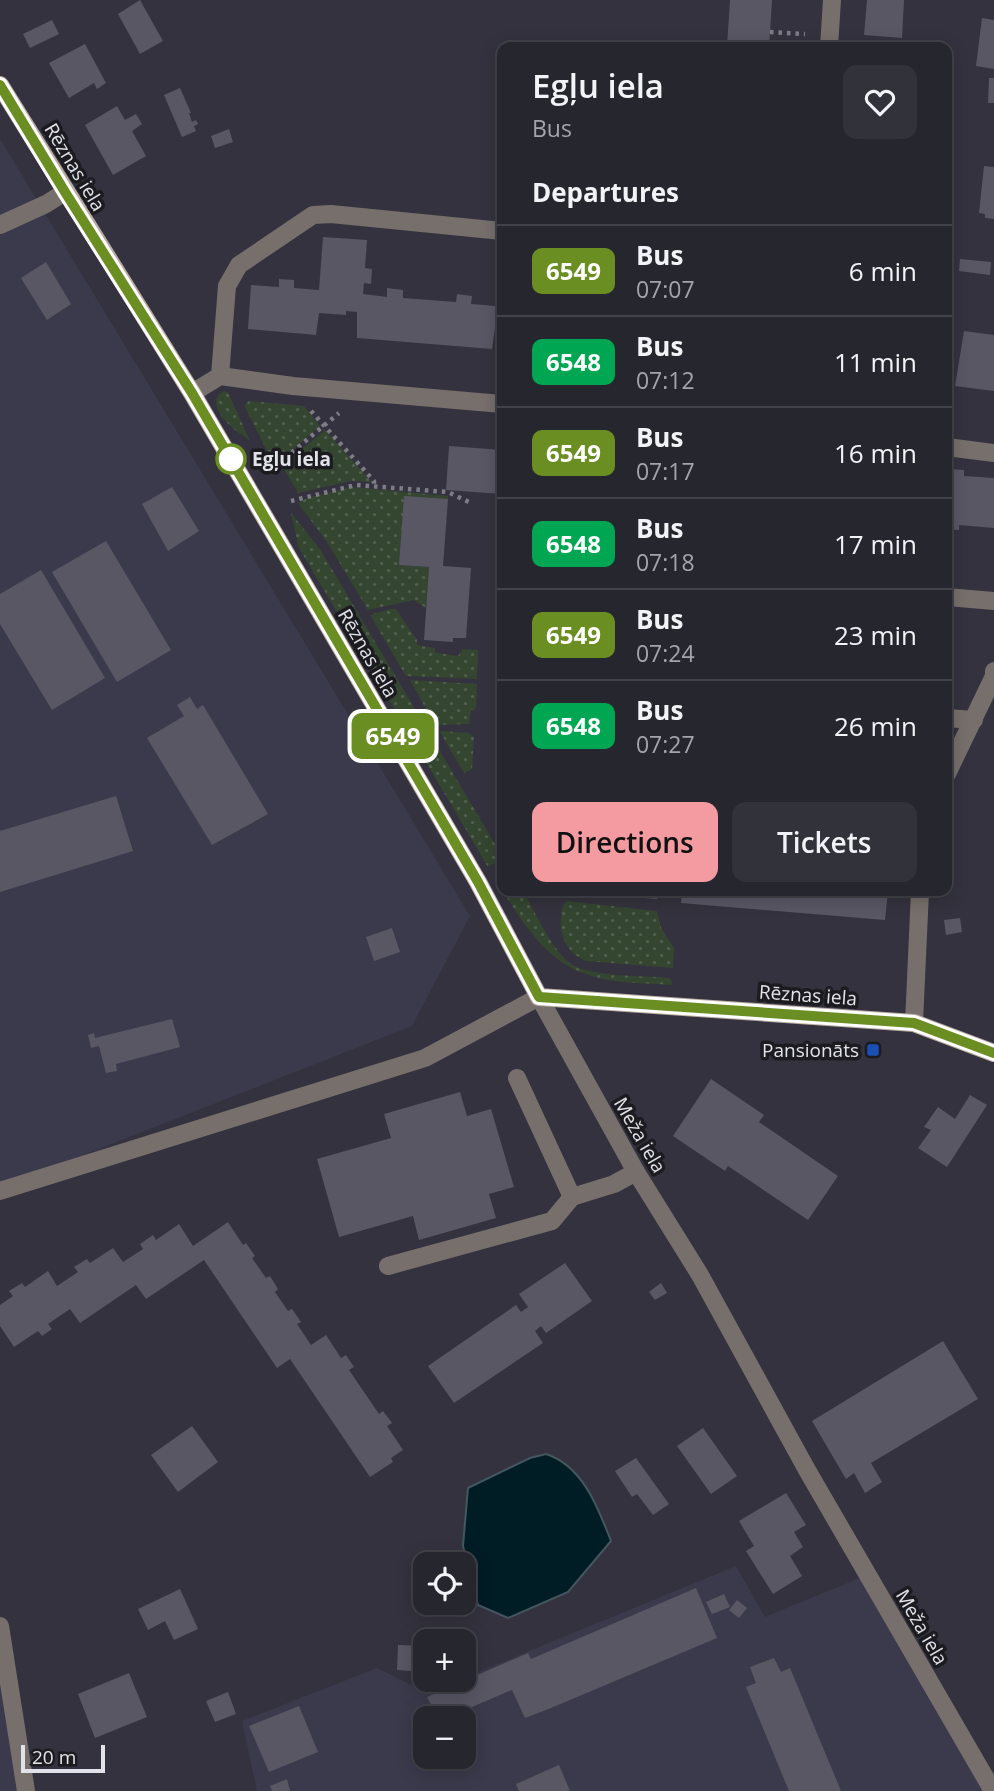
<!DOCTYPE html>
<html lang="en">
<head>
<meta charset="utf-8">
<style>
  :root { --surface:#26262e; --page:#32323a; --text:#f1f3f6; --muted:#a4a5aa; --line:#42434a; --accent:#f49aa1 }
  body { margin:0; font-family:"Open Sans",sans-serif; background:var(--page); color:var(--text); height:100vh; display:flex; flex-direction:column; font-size:26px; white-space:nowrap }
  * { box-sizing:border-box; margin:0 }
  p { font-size:23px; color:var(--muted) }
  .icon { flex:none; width:38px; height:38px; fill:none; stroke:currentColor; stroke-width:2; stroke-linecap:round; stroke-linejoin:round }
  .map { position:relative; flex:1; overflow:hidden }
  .sheet { position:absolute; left:497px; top:42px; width:455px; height:854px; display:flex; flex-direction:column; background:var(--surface); border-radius:14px; box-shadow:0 4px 18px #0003,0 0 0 2px var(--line) }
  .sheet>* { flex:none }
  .badge { padding:0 14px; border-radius:10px; font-size:24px; line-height:46px }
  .controls { position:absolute; left:413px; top:1552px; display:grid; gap:14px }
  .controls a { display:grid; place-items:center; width:63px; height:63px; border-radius:14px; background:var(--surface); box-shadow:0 4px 18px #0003,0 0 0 2px var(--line); font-size:35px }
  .scale { position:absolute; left:21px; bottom:18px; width:84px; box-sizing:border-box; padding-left:7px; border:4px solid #e2e2ea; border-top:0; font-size:19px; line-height:24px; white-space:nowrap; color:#e2e2ea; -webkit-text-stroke:5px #1b1b20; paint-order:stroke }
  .map>.badge { position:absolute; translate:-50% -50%; box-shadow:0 0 0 4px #fff }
  h2 { padding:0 35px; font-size:26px; line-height:63px }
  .round { display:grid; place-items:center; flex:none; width:74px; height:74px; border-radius:14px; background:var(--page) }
  .overview { display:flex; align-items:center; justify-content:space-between; height:119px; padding:0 35px }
  h1 { font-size:33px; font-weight:600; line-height:52px }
  .button { display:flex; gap:14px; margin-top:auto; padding:14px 35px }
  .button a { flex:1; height:80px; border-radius:14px; background:var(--accent); color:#111; font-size:28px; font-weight:600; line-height:80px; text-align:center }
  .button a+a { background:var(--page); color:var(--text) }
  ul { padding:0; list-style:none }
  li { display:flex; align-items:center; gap:21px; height:91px; padding:0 35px; border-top:2px solid var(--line) }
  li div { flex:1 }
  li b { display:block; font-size:26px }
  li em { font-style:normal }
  li .badge { min-width:77px; font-weight:700; text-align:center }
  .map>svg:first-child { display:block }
  .built { fill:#3b3a4c; fill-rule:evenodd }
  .grass { fill:url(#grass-dots) }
  .water { fill:#001c25; stroke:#445760; stroke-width:2 }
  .building { fill:#5a5765 }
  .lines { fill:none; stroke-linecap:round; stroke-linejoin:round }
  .path { stroke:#7d7c87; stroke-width:4.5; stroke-dasharray:3.5 5; stroke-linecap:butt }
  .minor { stroke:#766f6c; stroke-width:18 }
  .major { stroke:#b7aaa2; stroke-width:18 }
  .line-casing { stroke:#fff; stroke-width:16 }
  .line { stroke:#6b8e23; stroke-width:10 }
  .stop-dot { fill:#fff; stroke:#6b8e23; stroke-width:3.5 }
  .transit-dot { fill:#1a4fb4; stroke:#1b1b20; stroke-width:2.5 }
  .labels { text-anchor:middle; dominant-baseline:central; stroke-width:7; stroke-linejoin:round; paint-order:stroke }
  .street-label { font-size:19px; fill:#e2e2ea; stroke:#1b1b20 }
  .stop-label { font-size:19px; font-weight:bold; fill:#e2e2ea; stroke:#1b1b20; text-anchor:start }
  .poi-label { font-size:19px; fill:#e2e2ea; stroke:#1b1b20; text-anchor:end }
</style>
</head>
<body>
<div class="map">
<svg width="994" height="1791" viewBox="0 0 994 1791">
  <defs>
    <pattern id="grass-dots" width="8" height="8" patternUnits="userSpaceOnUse" patternTransform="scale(1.75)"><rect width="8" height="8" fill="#344630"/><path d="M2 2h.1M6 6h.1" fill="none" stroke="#51604e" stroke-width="1.8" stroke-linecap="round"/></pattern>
  </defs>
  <rect width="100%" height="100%" fill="#33323e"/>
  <g class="built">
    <path d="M 0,139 L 470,916 L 412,1026 L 0,1188 Z"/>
    <path d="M 736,1566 L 765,1617 L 869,1574 L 994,1791 L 257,1791 L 242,1721 L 377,1668 L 427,1693 ZM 425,1718 L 464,1718 L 464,1757 L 425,1757 Z"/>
    <path d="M 0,1681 L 19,1791 L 0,1791 Z"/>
  </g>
  <g class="grass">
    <path d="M 224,391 L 228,392 L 250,441 C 236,430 216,419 216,399 L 219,394 Z"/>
    <path d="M 249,401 L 304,406 L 320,426 L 279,461 L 275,454 L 270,457 L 244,405 Z"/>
    <path d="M 325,430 L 370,480 L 371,482 L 351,481 L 298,493 L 282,466 Z"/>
    <path d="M 351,487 L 448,496 L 448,499 L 400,565 L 429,567 L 426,608 L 414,600 L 368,610 L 327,542 L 298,503 L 307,498 Z"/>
    <path d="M 291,513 L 320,549 L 498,849 L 495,863 L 488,867 L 299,548 Z"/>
    <path d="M 390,609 L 396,609 L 417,640 L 417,645 L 435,648 L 435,652 L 438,653 L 458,656 L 463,649 L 478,650 L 477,679 L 406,676 L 370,615 Z"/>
    <path d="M 410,680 L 477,684 L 476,709 L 471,710 L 469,724 L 435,725 Z"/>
    <path d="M 442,731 L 469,733 L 474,737 L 472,769 L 464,773 L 440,732 Z"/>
    <path d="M 503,891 L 523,891 C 534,910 551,947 567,961 C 586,978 642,975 669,978 L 671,979 L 672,985 C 645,983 612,984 586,974 C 548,962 522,923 503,891 Z"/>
    <path d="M 566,901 L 657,911 L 661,928 L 674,948 L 673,968 L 586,961 C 567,953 559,936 561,916 C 562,909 562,906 566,901 Z"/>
  </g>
  <path class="water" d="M 546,1454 C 583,1466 598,1508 611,1541 L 568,1592 L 508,1618 L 478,1605 L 463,1546 L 468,1488 L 530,1458 Z"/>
  <g class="building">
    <path d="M 140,0 L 163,41 L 140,54 L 118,14 Z"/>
    <path d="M 730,0 L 772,0 L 769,47 L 727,47 Z"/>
    <path d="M 867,0 L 904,0 L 902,38 L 864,35 Z"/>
    <path d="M 982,18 L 994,20 L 994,69 L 976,66 Z"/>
    <path d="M 52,20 L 59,34 L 30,48 L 23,34 Z"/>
    <path d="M 85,44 L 106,83 L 97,89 L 94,83 L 69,98 L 49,63 Z"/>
    <path d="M 989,78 L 994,78 L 994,103 L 988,103 Z"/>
    <path d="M 180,88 L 191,113 L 189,113 L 192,122 L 196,120 L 198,124 L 194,126 L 196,131 L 182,137 L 164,95 Z"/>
    <path d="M 117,106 L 125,120 L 136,114 L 142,124 L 132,131 L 146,156 L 113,175 L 85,125 Z"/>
    <path d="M 229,129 L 233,142 L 215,148 L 211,136 Z"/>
    <path d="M 984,166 L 994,167 L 994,219 L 985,218 L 985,214 L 979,213 Z"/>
    <path d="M 947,234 L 953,234 L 949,274 L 947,274 Z"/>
    <path d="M 323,237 L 367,240 L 365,268 L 372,269 L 371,284 L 364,283 L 363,294 L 387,297 L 387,288 L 403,290 L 403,298 L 456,302 L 457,294 L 472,296 L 471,304 L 496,306 L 500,252 L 502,252 L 502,329 L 495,328 L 492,349 L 357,338 L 357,312 L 346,311 L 346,315 L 319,313 L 316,335 L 248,329 L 251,285 L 279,287 L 279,279 L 294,280 L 294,288 L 319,290 Z"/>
    <path d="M 960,259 L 991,262 L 990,275 L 959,271 Z"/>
    <path d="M 46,262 L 71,304 L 47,320 L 21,278 Z"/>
    <path d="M 964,331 L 994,335 L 994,391 L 955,386 Z"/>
    <path d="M 449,446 L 502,450 L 502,494 L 446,490 Z"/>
    <path d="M 951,469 L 964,470 L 964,476 L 994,478 L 994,528 L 959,525 L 959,530 L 947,529 L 947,475 L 950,475 Z"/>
    <path d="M 172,487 L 199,531 L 168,551 L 142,504 Z"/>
    <path d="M 404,496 L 448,499 L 443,566 L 471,568 L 466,638 L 453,638 L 453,642 L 424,640 L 429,567 L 399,565 Z"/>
    <path d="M 106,541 L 171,650 L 117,682 L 52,572 Z"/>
    <path d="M 41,570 L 105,678 L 52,710 L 0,624 L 0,594 Z"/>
    <path d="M 190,697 L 197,709 L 203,705 L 268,814 L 212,845 L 147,738 L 184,716 L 177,705 Z"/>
    <path d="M 116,796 L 133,851 L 0,892 L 0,831 Z"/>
    <path d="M 582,891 L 658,891 L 657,899 L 581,893 Z"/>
    <path d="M 682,891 L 888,891 L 885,920 L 681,903 Z"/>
    <path d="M 960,918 L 962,932 L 946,935 L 944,920 Z"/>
    <path d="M 392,928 L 400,952 L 374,961 L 366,937 Z"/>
    <path d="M 172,1019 L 180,1047 L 116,1064 L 117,1071 L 106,1073 L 99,1046 L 91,1048 L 88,1035 L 94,1033 L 95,1038 Z"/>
    <path d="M 711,1079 L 764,1115 L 759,1122 L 838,1176 L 808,1220 L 728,1166 L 725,1171 L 673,1136 Z"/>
    <path d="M 460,1092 L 467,1116 L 491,1109 L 514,1187 L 489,1194 L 496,1218 L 419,1240 L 413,1216 L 339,1237 L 317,1159 L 391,1138 L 384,1114 Z"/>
    <path d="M 970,1095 L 987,1105 L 947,1167 L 918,1148 L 931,1130 L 924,1127 L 938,1107 L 955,1119 Z"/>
    <path d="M 228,1222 L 243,1245 L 246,1243 L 255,1256 L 252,1258 L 266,1278 L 270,1276 L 278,1289 L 275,1292 L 288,1311 L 292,1309 L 301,1322 L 297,1324 L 311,1345 L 326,1335 L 341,1358 L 346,1355 L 354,1367 L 349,1370 L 379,1414 L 383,1411 L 392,1423 L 387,1426 L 403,1450 L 391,1458 L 393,1462 L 370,1477 L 290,1359 L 277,1368 L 204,1260 L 146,1299 L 136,1285 L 80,1323 L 70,1309 L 48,1324 L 52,1329 L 42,1336 L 38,1331 L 14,1347 L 0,1326 L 0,1305 L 13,1296 L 9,1291 L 22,1283 L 25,1287 L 48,1271 L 57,1286 L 78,1272 L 74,1267 L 87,1259 L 90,1263 L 113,1248 L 123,1262 L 143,1249 L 140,1244 L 153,1235 L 156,1240 L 179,1224 L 193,1246 Z"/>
    <path d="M 565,1263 L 592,1301 L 546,1333 L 541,1326 L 535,1331 L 543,1343 L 454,1403 L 428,1366 L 516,1305 L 521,1312 L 528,1307 L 519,1294 Z"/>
    <path d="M 661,1283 L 667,1293 L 655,1300 L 649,1292 Z"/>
    <path d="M 943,1341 L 978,1399 L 871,1463 L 882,1482 L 865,1493 L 854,1473 L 846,1479 L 812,1421 Z"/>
    <path d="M 192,1426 L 218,1462 L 178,1492 L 151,1455 Z"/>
    <path d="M 703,1428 L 737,1476 L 711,1494 L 677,1446 Z"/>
    <path d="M 636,1458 L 669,1504 L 653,1515 L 637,1494 L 632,1497 L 615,1471 Z"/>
    <path d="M 786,1493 L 806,1525 L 794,1532 L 803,1547 L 790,1556 L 802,1576 L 773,1594 L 746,1551 L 754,1546 L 739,1521 Z"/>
    <path d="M 696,1588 L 717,1638 L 551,1708 L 525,1718 L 512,1690 L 446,1718 L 438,1718 L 427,1697 L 528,1653 L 531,1659 Z"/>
    <path d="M 180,1589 L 198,1629 L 174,1640 L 165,1621 L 148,1630 L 138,1609 Z"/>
    <path d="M 724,1594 L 730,1607 L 712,1614 L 706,1602 Z"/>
    <path d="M 737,1600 L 747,1608 L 739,1618 L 729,1610 Z"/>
    <path d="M 398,1645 L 425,1646 L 425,1672 L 397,1670 Z"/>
    <path d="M 464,1647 L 472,1648 L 471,1674 L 464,1673 Z"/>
    <path d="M 774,1658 L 781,1672 L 790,1668 L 841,1791 L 789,1791 L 746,1687 L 756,1683 L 750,1667 Z"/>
    <path d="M 129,1673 L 147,1717 L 95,1738 L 78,1694 Z"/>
    <path d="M 228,1692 L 236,1714 L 215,1722 L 206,1701 Z"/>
    <path d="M 299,1706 L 318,1752 L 269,1772 L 249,1726 Z"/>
    <path d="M 559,1765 L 570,1791 L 519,1791 L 516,1784 Z"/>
    <path d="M 287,1779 L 290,1791 L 272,1791 L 270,1786 Z"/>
  </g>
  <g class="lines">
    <g class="path">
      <path d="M 770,32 L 805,34"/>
      <path d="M 311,411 L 374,481 L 374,486"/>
      <path d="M 272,469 L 339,413"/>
      <path d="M 291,501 L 356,485 L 448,492 L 473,504"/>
    </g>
    <g class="minor">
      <path d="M 829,47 L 832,0"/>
      <path d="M 0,225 L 46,204 L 65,192"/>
      <path d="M 220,376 L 227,286 L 239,265 L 313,215 L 331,214 L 502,231"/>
      <path d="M 192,393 L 220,376 L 293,386 L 502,404"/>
      <path d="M 947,447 L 994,453"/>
      <path d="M 947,597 L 994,601"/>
      <path d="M 947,718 L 974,720"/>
      <path d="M 947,774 L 994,676 L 994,671"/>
      <path d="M 914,1023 L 920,891"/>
      <path d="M 517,1078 L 572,1197 L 614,1184 L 636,1172"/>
      <path d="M 0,1191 L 425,1058 L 539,997 L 636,1172 L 700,1275 L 807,1470 L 993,1791"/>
      <path d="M 388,1266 L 552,1221 L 572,1197"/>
      <path d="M 0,1626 L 26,1791"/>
    </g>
    <path class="major" d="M 0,85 L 192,393 L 478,882 L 539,997 L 914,1023 L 994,1053"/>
  </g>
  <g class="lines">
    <g class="line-casing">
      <path id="line" d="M 0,85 L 65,192 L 192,393 L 478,882 L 539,997 L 914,1023 L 994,1053"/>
    </g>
    <use href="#line" class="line"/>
  </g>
  <circle class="stop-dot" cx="231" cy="459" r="14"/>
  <rect class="transit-dot" x="866" y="1043" width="14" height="14" rx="3.5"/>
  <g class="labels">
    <g class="street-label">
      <text transform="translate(75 167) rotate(59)">Rēznas iela</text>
      <text transform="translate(368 653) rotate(60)">Rēznas iela</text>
      <text transform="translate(808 995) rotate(4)">Rēznas iela</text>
      <text transform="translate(640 1135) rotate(60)">Meža iela</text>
      <text transform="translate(922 1627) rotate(60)">Meža iela</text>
    </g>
    <g class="stop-label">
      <text x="252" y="459">Egļu iela</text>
    </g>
    <g class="poi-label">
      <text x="859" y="1050">Pansionāts</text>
    </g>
  </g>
</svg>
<div class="controls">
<a><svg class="icon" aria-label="locate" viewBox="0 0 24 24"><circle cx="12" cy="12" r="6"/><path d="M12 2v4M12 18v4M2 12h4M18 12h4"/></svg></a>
<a>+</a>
<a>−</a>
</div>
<div class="scale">20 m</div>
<b class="badge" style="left:393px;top:736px;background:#6b8e23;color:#fff">6549</b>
<section class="sheet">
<div class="overview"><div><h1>Egļu iela</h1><p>Bus</p></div><a class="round"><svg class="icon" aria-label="heart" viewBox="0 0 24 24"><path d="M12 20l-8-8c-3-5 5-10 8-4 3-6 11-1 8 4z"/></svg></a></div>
<h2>Departures</h2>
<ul>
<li><span class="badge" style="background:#6b8e23;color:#fff">6549</span><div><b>Bus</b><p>07:07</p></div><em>6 min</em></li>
<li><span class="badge" style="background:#00a651;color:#fff">6548</span><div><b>Bus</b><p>07:12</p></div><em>11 min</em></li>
<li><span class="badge" style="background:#6b8e23;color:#fff">6549</span><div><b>Bus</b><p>07:17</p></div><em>16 min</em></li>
<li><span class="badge" style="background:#00a651;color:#fff">6548</span><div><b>Bus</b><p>07:18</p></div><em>17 min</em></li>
<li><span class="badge" style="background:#6b8e23;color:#fff">6549</span><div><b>Bus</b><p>07:24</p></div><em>23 min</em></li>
<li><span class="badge" style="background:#00a651;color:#fff">6548</span><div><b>Bus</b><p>07:27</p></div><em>26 min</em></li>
</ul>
<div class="button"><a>Directions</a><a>Tickets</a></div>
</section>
</div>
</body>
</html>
